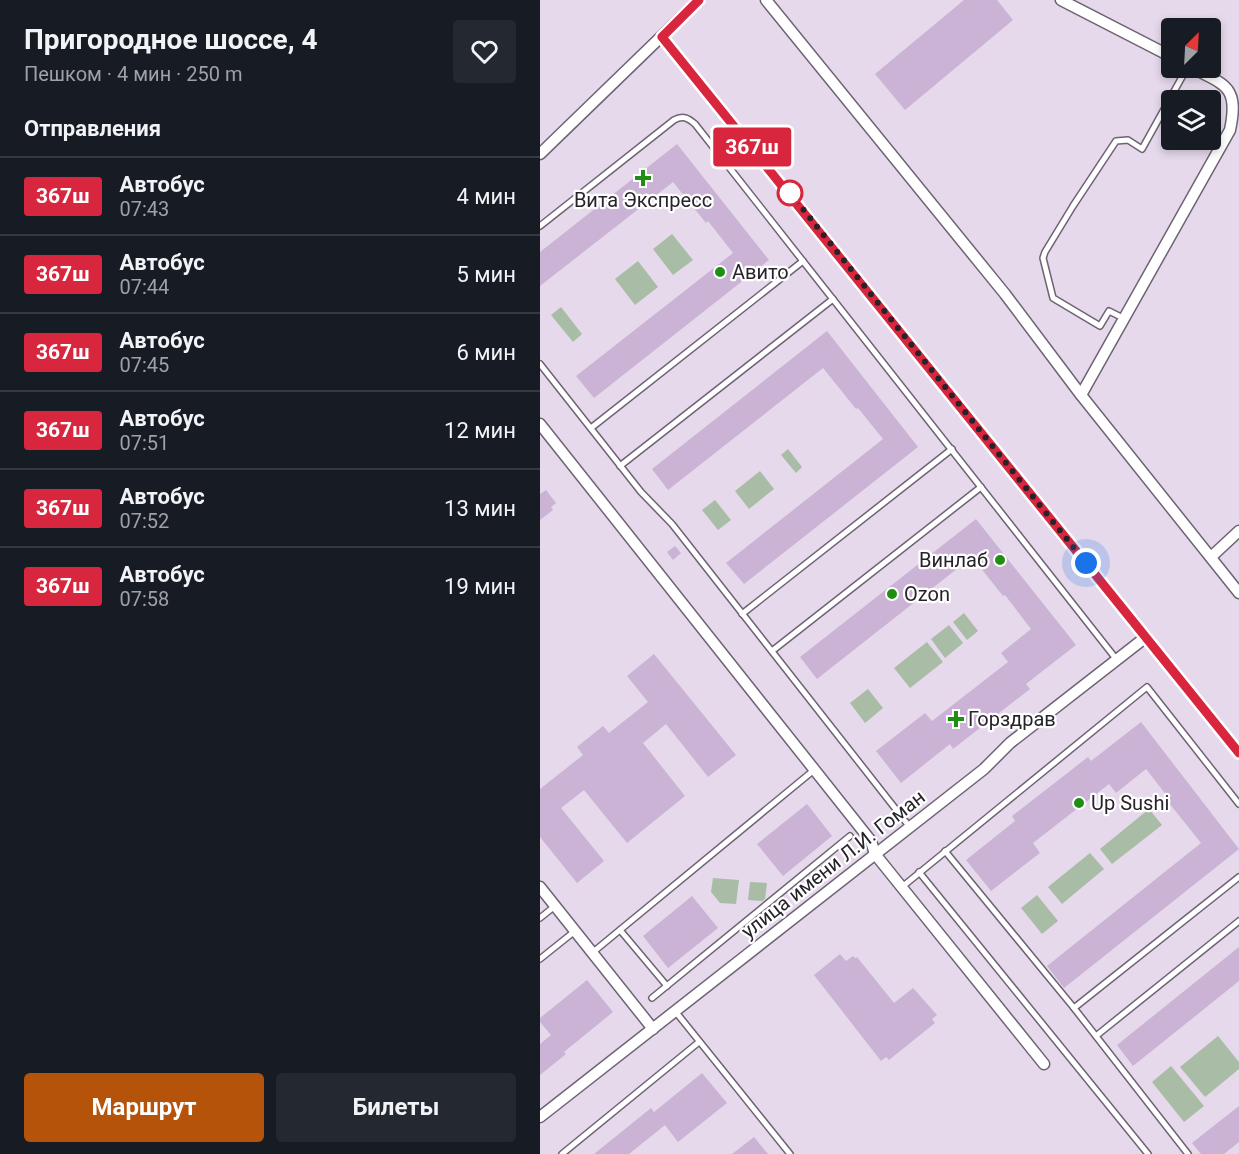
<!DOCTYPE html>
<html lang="ru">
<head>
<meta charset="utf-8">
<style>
  :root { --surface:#171b24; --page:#242831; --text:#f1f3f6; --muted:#9ea1a6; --line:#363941; --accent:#b45309 }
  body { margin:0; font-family:Roboto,sans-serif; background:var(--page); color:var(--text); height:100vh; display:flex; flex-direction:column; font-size:22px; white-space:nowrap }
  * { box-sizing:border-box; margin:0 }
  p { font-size:20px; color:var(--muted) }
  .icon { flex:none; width:33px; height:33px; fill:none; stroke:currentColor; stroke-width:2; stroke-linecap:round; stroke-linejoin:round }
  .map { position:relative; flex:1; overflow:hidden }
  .drawer { display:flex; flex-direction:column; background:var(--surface); width:540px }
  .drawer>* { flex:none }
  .badge { padding:0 12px; border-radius:4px; font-size:21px; line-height:39px }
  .needle { width:39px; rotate:24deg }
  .buttons { position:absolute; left:621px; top:18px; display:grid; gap:12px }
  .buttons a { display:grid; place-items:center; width:60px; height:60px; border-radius:6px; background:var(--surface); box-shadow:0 3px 9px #0003; font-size:30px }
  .you { position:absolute; width:30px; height:30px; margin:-15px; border:4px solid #fff; border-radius:50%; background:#1a73e8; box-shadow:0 0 0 9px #1a73e833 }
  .map>.badge { position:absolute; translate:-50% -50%; box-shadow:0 0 0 3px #fff }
  h2 { padding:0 24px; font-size:22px; line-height:54px }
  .round { display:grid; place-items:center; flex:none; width:63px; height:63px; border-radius:6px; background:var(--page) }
  .summary { display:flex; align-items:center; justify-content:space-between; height:102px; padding:0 24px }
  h1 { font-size:28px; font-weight:700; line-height:45px }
  .primary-button { display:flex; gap:12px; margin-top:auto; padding:12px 24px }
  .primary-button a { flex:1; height:69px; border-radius:6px; background:var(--accent); color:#fff; font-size:24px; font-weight:700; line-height:69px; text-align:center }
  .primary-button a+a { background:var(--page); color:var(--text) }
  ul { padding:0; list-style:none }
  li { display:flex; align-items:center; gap:18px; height:78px; padding:0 24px; border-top:2px solid var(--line) }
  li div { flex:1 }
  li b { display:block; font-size:22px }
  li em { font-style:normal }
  li .badge { min-width:66px; font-weight:700; text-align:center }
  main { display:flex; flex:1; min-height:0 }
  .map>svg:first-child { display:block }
  .green { fill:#a9bda6 }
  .building { fill:#cbb3d6 }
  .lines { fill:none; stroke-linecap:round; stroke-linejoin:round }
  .service-casing { stroke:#6e6373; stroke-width:8 }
  .minor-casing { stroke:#6e6373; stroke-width:13 }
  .service { stroke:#fff; stroke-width:5 }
  .minor { stroke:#fff; stroke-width:10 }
  .line-casing { stroke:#fff; stroke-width:14 }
  .line { stroke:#d7263d; stroke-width:9 }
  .walk { stroke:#28232a; stroke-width:6; stroke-dasharray:0 10.8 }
  .poi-dot { fill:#1f8e13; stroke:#fff; stroke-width:2 }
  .stop-dot { fill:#fff; stroke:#d7263d; stroke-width:3 }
  .labels { text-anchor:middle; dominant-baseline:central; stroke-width:4.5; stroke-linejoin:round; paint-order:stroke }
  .poi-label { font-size:20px; fill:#28232a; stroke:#fff; text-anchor:start }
  .street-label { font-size:20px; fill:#28232a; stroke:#fff }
</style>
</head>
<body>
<main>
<section class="drawer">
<div class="summary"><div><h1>Пригородное шоссе, 4</h1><p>Пешком · 4 мин · 250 m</p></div><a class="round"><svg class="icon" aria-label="heart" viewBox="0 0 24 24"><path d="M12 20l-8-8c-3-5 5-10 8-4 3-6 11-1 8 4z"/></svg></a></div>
<h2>Отправления</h2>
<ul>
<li><span class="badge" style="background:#d7263d;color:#fff">367ш</span><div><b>Автобус</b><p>07:43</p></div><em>4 мин</em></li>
<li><span class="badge" style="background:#d7263d;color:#fff">367ш</span><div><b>Автобус</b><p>07:44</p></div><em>5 мин</em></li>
<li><span class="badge" style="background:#d7263d;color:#fff">367ш</span><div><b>Автобус</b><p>07:45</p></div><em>6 мин</em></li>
<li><span class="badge" style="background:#d7263d;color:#fff">367ш</span><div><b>Автобус</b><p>07:51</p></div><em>12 мин</em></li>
<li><span class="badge" style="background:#d7263d;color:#fff">367ш</span><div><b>Автобус</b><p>07:52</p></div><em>13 мин</em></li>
<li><span class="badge" style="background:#d7263d;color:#fff">367ш</span><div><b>Автобус</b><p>07:58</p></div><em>19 мин</em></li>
</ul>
<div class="primary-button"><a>Маршрут</a><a>Билеты</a></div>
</section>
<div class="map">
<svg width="699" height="1154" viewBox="0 0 699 1154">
  <rect width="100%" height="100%" fill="#e5d9eb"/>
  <g class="green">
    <path d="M 132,234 L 153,260 L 133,275 L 113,249 Z"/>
    <path d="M 98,261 L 118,287 L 95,305 L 75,279 Z"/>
    <path d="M 21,307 L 42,334 L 33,342 L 11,315 Z"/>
    <path d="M 248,449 L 262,467 L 256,473 L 241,455 Z"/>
    <path d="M 220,471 L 234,489 L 209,509 L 195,491 Z"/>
    <path d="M 175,500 L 191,520 L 178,530 L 162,510 Z"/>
    <path d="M 424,613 L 438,631 L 427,640 L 413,622 Z"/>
    <path d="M 409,625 L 423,643 L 405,658 L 391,639 Z"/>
    <path d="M 387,642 L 403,662 L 370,688 L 354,668 Z"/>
    <path d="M 328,689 L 343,708 L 325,723 L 310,703 Z"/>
    <path d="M 609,809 L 622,825 L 572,864 L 560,849 Z"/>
    <path d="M 550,853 L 564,869 L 522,904 L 508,887 Z"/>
    <path d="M 173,878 L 199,880 L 196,904 L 180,903 L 171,892 Z"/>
    <path d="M 210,882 L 227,883 L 225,899 L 222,901 L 208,900 Z"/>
    <path d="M 497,895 L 518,921 L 502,934 L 481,908 Z"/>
    <path d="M 678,1036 L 699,1062 L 699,1069 L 665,1097 L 640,1067 Z"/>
    <path d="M 631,1066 L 664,1106 L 644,1122 L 612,1082 Z"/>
  </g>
  <g class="building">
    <path d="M 424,0 L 457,0 L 473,20 L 365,110 L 335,74 Z"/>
    <path d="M 137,144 L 229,260 L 54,398 L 36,376 L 193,253 L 168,221 L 166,223 L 133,182 L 0,286 L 0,252 Z"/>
    <path d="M 287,331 L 378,447 L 204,584 L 186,563 L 343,439 L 318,408 L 316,409 L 283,368 L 128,490 L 112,469 Z"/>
    <path d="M 6,490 L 16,503 L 11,507 L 13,510 L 0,520 L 0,494 Z"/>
    <path d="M 436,519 L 536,645 L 486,684 L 490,689 L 413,749 L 410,744 L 361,783 L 336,751 L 385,713 L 392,721 L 468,662 L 461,653 L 491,629 L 465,595 L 463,596 L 432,557 L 277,679 L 260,657 Z"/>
    <path d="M 135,546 L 141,553 L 133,560 L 127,552 Z"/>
    <path d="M 114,654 L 196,755 L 168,777 L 126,724 L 103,743 L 145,796 L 87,843 L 44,790 L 21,808 L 64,861 L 37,883 L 0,837 L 0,789 L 43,755 L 37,747 L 63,726 L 69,733 L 108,702 L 87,676 Z"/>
    <path d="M 601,722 L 699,849 L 524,988 L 507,966 L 661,843 L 629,803 L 631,801 L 606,769 L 576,793 L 569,784 L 493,843 L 500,853 L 451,891 L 426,860 L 475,821 L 472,816 L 548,757 L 551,761 Z"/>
    <path d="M 267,804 L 292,836 L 243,876 L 217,844 Z"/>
    <path d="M 152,896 L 178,928 L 128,968 L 103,936 Z"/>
    <path d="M 699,947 L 699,981 L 593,1066 L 577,1045 Z"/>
    <path d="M 300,954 L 306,961 L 313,956 L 315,958 L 317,957 L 354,1003 L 373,988 L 397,1015 L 392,1019 L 395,1023 L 349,1060 L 346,1057 L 341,1061 L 274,975 Z"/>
    <path d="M 47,980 L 73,1012 L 24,1052 L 26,1054 L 0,1075 L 0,1044 L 11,1035 L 0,1022 L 0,1018 Z"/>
    <path d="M 162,1073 L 187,1103 L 138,1142 L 125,1125 L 89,1154 L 54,1154 L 111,1108 L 114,1112 Z"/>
    <path d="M 699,1106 L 699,1142 L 684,1154 L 661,1154 L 652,1143 Z"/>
    <path d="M 214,1137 L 228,1154 L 192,1154 Z"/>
  </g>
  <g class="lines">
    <g class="service-casing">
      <g id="service">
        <path d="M 0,226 L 134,120 C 143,115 148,118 155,124 L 577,660"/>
        <path d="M 585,319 L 569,311 L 560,326 L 513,298 L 503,258 L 505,252 L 533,206 L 576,141 L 588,140 L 602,149 L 647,68"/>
        <path d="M 0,364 L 101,492 L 132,524 L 369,826"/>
        <path d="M 51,428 L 263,261"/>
        <path d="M 80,466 L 293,299"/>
        <path d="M 202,614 L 412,449"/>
        <path d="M 232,651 L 441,487"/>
        <path d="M 405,851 L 534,1008 L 699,877"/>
        <path d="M 379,872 L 608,1154"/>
        <path d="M 362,887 L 607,687 L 699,804"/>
        <path d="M 0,918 L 15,906"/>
        <path d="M 80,930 L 127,986"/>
        <path d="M 52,953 L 274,770"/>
        <path d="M 0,959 L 35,931"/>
        <path d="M 112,998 L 310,836"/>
        <path d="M 534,1008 L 648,1154"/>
        <path d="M 135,1011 L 250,1154"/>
        <path d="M 556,1036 L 699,921"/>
        <path d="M 22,1154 L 159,1042"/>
      </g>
    </g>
    <g class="minor-casing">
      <g id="minor">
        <path d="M 226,0 L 465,294 L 541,395 L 699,593"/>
        <path d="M 521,0 L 632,57"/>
        <path d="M 122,37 L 699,753"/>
        <path d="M 0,154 L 159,0"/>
        <path d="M 541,395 L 690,130 C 699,87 686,85 652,68"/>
        <path d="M 0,424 L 331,841 L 335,854 L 504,1064"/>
        <path d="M 671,557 L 699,531"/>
        <path d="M 0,887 L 113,1029"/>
        <path d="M 0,1117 L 444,769 L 470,743 L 606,637"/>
      </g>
    </g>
    <use href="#service" class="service"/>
    <use href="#minor" class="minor"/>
  </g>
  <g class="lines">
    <g class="line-casing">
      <path id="line" d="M 159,0 L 122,37 L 699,753"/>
    </g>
    <use href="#line" class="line"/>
    <path class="walk" d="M 250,193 L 546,563"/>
  </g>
  <g class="poi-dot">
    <path d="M100 169h6v6h6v6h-6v6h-6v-6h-6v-6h6z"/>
    <circle cx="180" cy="272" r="6"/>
    <circle cx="460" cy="560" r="6"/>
    <circle cx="352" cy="594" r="6"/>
    <path d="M413 710h6v6h6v6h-6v6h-6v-6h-6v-6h6z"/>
    <circle cx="539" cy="803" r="6"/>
  </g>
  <circle class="stop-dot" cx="250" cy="193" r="12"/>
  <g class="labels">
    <g class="poi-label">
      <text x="103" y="200" text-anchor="middle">Вита Экспресс</text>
      <text x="192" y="272">Авито</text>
      <text x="448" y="560" text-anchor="end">Винлаб</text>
      <text x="364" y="594">Ozon</text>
      <text x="428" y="719">Горздрав</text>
      <text x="551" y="803">Up Sushi</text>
    </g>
    <g class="street-label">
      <text transform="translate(293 864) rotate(-38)">улица имени Л.И. Гоман</text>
    </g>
  </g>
</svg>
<div class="buttons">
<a><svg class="needle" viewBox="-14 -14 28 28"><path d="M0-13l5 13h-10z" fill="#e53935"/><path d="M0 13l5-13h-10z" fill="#9ea1a6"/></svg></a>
<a><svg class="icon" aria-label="layers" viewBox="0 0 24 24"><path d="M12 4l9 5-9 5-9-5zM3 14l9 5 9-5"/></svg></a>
</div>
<div class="you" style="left:546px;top:563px"></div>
<b class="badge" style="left:212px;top:147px;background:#d7263d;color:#fff">367ш</b>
</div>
</main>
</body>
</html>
